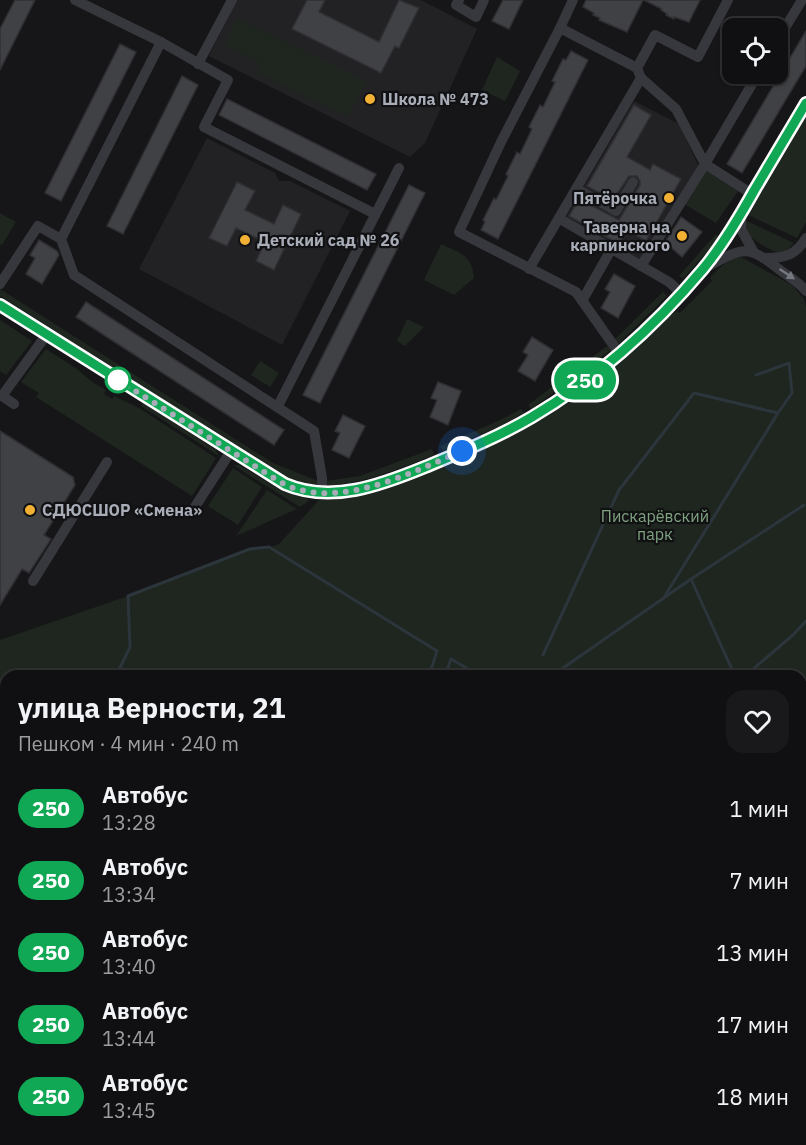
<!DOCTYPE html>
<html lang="ru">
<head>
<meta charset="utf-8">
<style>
  :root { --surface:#101012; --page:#19191b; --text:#f1f3f6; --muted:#9c9d9f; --line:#303032 }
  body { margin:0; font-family:"IBM Plex Sans",sans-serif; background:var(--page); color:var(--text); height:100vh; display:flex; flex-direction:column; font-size:22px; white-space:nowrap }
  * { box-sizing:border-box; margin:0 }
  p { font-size:20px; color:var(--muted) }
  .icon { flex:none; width:33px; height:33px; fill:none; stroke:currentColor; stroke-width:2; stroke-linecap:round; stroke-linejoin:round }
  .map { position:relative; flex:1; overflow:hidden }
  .details { position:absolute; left:0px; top:670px; width:807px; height:476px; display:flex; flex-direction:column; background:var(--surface); border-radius:18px 18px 0 0; box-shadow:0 2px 4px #0004,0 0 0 2px var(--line) }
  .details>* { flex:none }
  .badge { padding:0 12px; border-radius:20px; font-size:21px; line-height:39px }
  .controls { position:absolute; left:722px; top:18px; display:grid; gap:12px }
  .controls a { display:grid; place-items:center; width:66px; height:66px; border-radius:12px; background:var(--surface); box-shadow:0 2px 4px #0004,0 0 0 2px var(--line); font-size:30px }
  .you { position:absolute; width:30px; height:30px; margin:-15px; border:4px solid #fff; border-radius:50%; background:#1a73e8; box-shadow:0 0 0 9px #1a73e833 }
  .map>.badge { position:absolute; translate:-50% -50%; box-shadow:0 0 0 3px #fff }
  .round { display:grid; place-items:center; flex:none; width:63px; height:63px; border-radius:18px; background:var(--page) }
  .headline { display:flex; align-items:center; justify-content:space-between; height:102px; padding:0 18px }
  h1 { font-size:28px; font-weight:700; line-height:45px }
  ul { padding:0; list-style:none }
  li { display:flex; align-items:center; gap:18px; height:72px; padding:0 18px }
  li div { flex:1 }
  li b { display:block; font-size:22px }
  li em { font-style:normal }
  li .badge { min-width:66px; font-weight:700; text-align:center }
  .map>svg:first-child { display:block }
  .built { fill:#222225 }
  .green { fill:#1e261f }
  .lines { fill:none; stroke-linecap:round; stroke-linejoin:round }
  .stream { stroke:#2c353c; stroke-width:3 }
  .building { fill:#404145; stroke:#303034; stroke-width:1.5 }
  .minor { stroke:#37383d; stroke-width:10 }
  .oneway { fill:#757881 }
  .line-casing { stroke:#fff; stroke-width:14 }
  .line { stroke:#10a855; stroke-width:9 }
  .walk { stroke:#a8adb8; stroke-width:6; stroke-dasharray:0 10.8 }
  .poi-dot { fill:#f2b134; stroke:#111113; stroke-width:2 }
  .stop-dot { fill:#fff; stroke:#10a855; stroke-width:3 }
  .labels { text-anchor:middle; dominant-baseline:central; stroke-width:4.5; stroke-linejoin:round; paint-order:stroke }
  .poi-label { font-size:16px; font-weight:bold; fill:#a8adb8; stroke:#111113; text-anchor:start }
  .park-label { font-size:16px; fill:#7fa381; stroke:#111113 }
</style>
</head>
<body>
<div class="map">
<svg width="806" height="1145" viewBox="0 0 806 1145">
  <rect width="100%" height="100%" fill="#161618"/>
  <g class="built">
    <path d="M 237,0 L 421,0 L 477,29 L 425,143 L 410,157 L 209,56 Z"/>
    <path d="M 634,101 L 679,124 L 699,167 L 640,262 L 565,219 Z"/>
    <path d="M 207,138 L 275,173 L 279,181 L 290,181 L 350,211 L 282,345 L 139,269 Z"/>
  </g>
  <g class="green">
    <path d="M 237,18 L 366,81 L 348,117 L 256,72 L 260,63 L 224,45 Z"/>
    <path d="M 497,57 L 520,71 L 505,101 L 482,90 Z"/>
    <path d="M 806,117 L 806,222 L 797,238 L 748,215 Z"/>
    <path d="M 705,170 L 738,191 L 716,223 L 684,204 Z"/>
    <path d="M 0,213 L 16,222 L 2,245 L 0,244 Z"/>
    <path d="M 745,220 L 794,243 C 790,248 785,253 777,252 C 770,251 748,237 745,230 C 744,227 745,223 745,220 Z"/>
    <path d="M 716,234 L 720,237 L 683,279 L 679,276 Z"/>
    <path d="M 441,244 C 460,253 472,255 474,278 L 454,295 L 424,280 Z"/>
    <path d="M 741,257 L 792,285 L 804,299 L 806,307 L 806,801 L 801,805 L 801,676 L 6,676 L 6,1140 L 627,1140 L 624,1145 L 0,1145 L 0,640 L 128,596 L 250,549 L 268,548 L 279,544 L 319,500 C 362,500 390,488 429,472 C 490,448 542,422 594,382 C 612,368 630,354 646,338 C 657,328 665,318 677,311 L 680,313 L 712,281 L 710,278 C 718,269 727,259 741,257 Z"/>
    <path d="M 0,289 L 273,463 L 318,481 L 318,485 L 300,483 L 275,471 L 0,296 Z"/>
    <path d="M 663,292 L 667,296 L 617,345 L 613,341 Z"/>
    <path d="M 407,319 L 424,327 L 405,346 L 397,341 Z"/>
    <path d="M 0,320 L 32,341 L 6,375 L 0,371 Z"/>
    <path d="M 607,346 L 611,350 L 531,409 L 528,405 Z"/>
    <path d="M 46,349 L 77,369 L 92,382 L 106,390 L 104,394 L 112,399 L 114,396 L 139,408 L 216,458 L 192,496 L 36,397 L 39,393 L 21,382 Z"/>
    <path d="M 260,361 L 279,373 L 270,387 L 251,375 Z"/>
    <path d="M 143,403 L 216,450 L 219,456 L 141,406 Z"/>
    <path d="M 521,409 L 524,413 L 500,426 L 443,451 L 440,446 L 498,421 Z"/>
    <path d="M 432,449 L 434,455 C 398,469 365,483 326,486 L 325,481 L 360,476 Z"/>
    <path d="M 233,465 L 239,465 L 281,490 L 310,500 L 300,507 Z"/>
    <path d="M 233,468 L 262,487 L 238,525 L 208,506 Z"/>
    <path d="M 267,490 L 297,509 L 236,536 Z"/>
    <path d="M 801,868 L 806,871 L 806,1145 L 653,1145 L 655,1140 L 801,1140 Z"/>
  </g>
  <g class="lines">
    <g class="stream">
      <path d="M 756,375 L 789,363 L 792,393 L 778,413"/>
      <path d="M 691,579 L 735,676"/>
      <path d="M 543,655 L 619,490 L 694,393 L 778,413 L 663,599"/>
      <path d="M 563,668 L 691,579 L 804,505"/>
      <path d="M 116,676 L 130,647 L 128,596 L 250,549 L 269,547 L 437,651 L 429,676"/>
      <path d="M 445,676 L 451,659 L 480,676"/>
      <path d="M 745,676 L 793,635 L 806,621"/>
      <path d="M 0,763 L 6,775"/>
      <path d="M 0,1011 L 6,1013"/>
      <path d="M 0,1030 L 6,1026"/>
      <path d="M 282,1140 L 294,1145"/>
      <path d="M 255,1145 L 260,1140"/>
      <path d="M 411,1145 L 417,1140"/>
    </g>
  </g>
  <g class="building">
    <path d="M 15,0 L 35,0 L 0,70 L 0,29 Z"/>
    <path d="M 307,0 L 325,0 L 319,12 L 379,42 L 399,0 L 419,8 L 399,48 L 395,46 L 381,73 L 292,29 Z"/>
    <path d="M 503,0 L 523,0 L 509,29 L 492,21 Z"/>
    <path d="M 586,0 L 643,0 L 627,32 L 599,20 L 600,18 L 593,15 L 594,13 L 583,7 Z"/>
    <path d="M 644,0 L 700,0 L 689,22 L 674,17 L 674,19 L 666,15 L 667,14 L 661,10 L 662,9 Z"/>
    <path d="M 806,31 L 806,66 L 742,173 L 727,164 Z"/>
    <path d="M 120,44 L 136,52 L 61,201 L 45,193 Z"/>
    <path d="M 571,51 L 588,60 L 498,239 L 481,230 L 485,222 L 483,220 L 494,198 L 496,200 L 508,176 L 506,174 L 517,152 L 520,154 L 532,129 L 529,127 L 540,105 L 543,107 L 555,82 L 552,81 L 563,59 L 566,60 Z"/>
    <path d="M 182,76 L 198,85 L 123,234 L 107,226 Z"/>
    <path d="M 227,99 L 376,174 L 367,190 L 219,115 Z"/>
    <path d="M 634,105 L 651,115 L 627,157 L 650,170 L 653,164 L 681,179 L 646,241 L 627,230 L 619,244 L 569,216 L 579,199 L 619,220 L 640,185 L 640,181 L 637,176 L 629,176 L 617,194 L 598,192 L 587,186 Z"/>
    <path d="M 237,182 L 255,191 L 245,210 L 274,224 L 283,205 L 301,214 L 274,270 L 256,261 L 265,242 L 236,228 L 227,246 L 209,238 Z"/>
    <path d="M 409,185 L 425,193 L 320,403 L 303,395 Z"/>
    <path d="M 681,217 L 702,232 L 682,257 L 665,242 Z"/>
    <path d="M 39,240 L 57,251 L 59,255 L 42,284 L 26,274 L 35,258 L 30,255 Z"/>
    <path d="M 614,274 L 635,286 L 618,318 L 601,308 L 610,292 L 605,289 Z"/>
    <path d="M 86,302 L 284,430 L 274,445 L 76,317 Z"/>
    <path d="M 532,337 L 553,350 L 535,381 L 518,371 L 528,355 L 523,352 Z"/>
    <path d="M 438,382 L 461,391 L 448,425 L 430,417 L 437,400 L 431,398 Z"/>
    <path d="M 343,415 L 365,426 L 349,458 L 332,450 L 340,433 L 335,431 Z"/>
    <path d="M 0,431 L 73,477 L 75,485 L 44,535 L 51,539 L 29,573 L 22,569 L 0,605 Z"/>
  </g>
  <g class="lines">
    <g class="minor">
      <path d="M 75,0 L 161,42 L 228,80 L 204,127 L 375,214"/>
      <path d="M 459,0 L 456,5 L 476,17 L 484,0"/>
      <path d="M 560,28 L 573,0"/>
      <path d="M 777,41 L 802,0"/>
      <path d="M 161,42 L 61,239 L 74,275 L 314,431 L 322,478 L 322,493"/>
      <path d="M 198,64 L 232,0"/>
      <path d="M 637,68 L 655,35 L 698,57 L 728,0"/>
      <path d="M 577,189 L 616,211 L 633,182"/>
      <path d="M 741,214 L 741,229 L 753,251"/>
      <path d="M 560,219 L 669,282 L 681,293"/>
      <path d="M 766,258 C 785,258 796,255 806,238"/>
      <path d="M 641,266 L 705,164 L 758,74"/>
      <path d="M 707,267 C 744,247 747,244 780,270 C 789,277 799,282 806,291"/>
      <path d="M 529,269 L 641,78"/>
      <path d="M 0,284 L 38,226 L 61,239"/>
      <path d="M 582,301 L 612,248"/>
      <path d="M 0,305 L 285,484 C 332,505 384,484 429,465 C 464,451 499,437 532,417 C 596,379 655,326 703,269 C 722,246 738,219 753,193 C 771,163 788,133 806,103"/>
      <path d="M 619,353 L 576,292 L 459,232 L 501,142 L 560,28 L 637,68 L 641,78 L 676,109 L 705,164 L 752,194"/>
      <path d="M 14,404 L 2,396 L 47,334"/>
      <path d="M 278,406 L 399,168"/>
      <path d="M 191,513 L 231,451"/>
      <path d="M 33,581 L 107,462"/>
      <path d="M 801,816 L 806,812"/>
      <path d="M 644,1145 L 646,1140"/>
    </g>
  </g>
  <defs><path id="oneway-solid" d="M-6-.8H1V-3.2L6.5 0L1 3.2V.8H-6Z" transform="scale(1.5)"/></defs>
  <use class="oneway" href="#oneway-solid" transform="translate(787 274) rotate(34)"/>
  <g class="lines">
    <g class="line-casing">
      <path id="line" d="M 0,305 L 285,484 C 331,504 381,485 425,467 C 461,452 498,437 532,417 C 596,379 655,326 703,269 C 723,245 740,216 755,189 C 772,160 789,132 806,103"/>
    </g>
    <use href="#line" class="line"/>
    <path class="walk" d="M 118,380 L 272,477 C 280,482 288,487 297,489 C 349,505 415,471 462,451"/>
  </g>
  <g class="poi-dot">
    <circle cx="370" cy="99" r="6"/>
    <circle cx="669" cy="198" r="6"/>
    <circle cx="682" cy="236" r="6"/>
    <circle cx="245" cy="240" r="6"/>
    <circle cx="30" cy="510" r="6"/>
  </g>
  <circle class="stop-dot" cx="118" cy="380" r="12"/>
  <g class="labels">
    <g class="poi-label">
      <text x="382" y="99">Школа № 473</text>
      <text x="657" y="198" text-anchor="end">Пятёрочка</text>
      <text x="670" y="227" text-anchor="end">Таверна на<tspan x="670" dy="18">карпинского</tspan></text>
      <text x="257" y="240">Детский сад № 26</text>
      <text x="42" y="510">СДЮСШОР «Смена»</text>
    </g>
    <g class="park-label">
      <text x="655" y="516">Пискарёвский<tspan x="655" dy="18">парк</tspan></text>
    </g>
  </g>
</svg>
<div class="controls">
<a><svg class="icon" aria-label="locate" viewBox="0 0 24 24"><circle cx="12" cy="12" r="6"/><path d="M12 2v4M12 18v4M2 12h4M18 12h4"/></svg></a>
</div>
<div class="you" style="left:462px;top:451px"></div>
<b class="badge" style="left:585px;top:380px;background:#10a855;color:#fff">250</b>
<section class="details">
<div class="headline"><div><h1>улица Верности, 21</h1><p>Пешком · 4 мин · 240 m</p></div><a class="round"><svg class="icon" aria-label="heart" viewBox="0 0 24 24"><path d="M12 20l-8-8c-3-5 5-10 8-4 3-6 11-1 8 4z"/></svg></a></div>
<ul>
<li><span class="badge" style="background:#10a855;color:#fff">250</span><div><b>Автобус</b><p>13:28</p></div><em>1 мин</em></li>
<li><span class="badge" style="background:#10a855;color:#fff">250</span><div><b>Автобус</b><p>13:34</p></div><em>7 мин</em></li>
<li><span class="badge" style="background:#10a855;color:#fff">250</span><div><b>Автобус</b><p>13:40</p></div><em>13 мин</em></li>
<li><span class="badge" style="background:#10a855;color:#fff">250</span><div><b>Автобус</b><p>13:44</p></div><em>17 мин</em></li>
<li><span class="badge" style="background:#10a855;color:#fff">250</span><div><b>Автобус</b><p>13:45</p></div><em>18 мин</em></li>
</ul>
</section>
</div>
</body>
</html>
